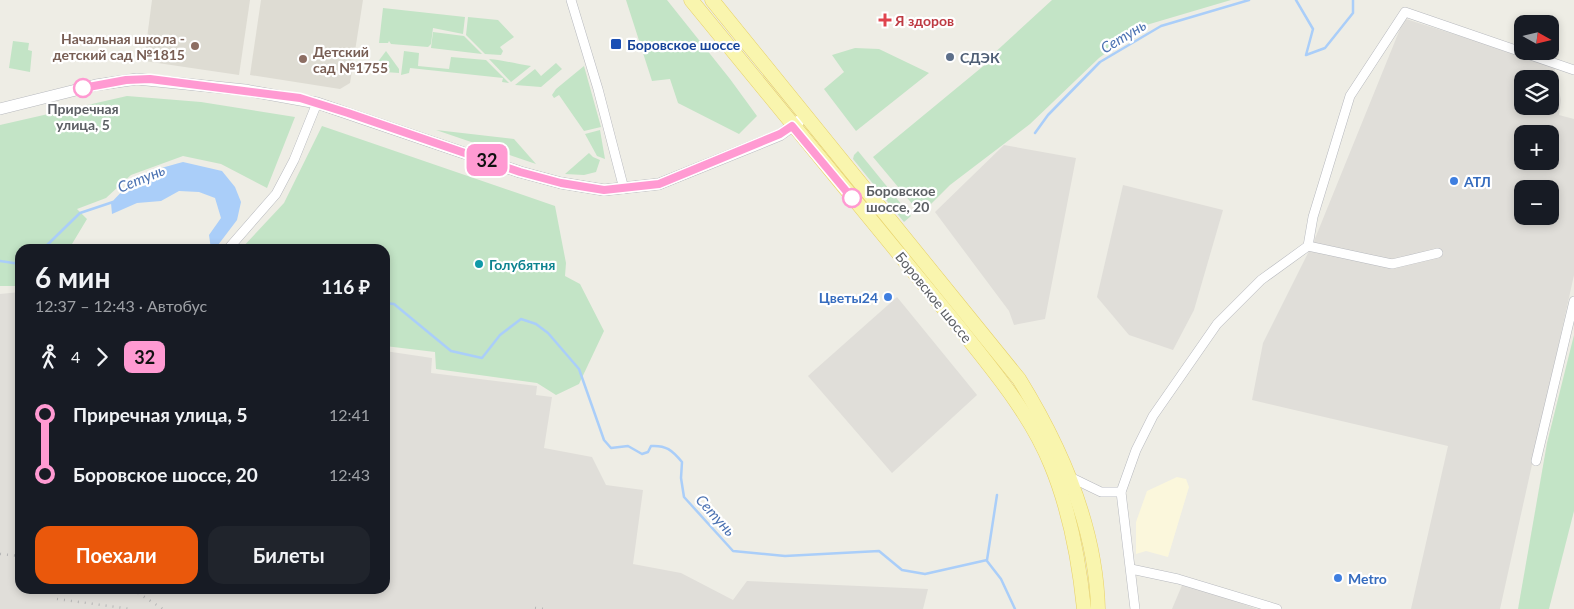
<!DOCTYPE html>
<html lang="ru">
<head>
<meta charset="utf-8">
<style>
  :root { --surface:#171b24; --page:#20242c; --text:#f1f3f6; --muted:#9ea1a6; --accent:#ea580c }
  body { margin:0; font-family:Lato,sans-serif; background:var(--page); color:var(--text); height:100vh; display:flex; flex-direction:column; font-size:19px; white-space:nowrap }
  * { box-sizing:border-box; margin:0 }
  p { font-size:16px; color:var(--muted) }
  .icon { flex:none; width:28px; height:28px; fill:none; stroke:currentColor; stroke-width:2; stroke-linecap:round; stroke-linejoin:round }
  .map { position:relative; flex:1; overflow:hidden }
  .panel { position:absolute; left:15px; top:244px; width:375px; height:350px; display:flex; flex-direction:column; background:var(--surface); border-radius:15px; box-shadow:0 2px 8px #0003 }
  .panel>* { flex:none }
  .badge { padding:0 10px; border-radius:8px; font-size:18px; line-height:32px }
  .needle { width:32px; rotate:98deg }
  .controls { position:absolute; left:1514px; top:15px; display:grid; gap:10px }
  .controls a { display:grid; place-items:center; width:45px; height:45px; border-radius:10px; background:var(--surface); box-shadow:0 2px 8px #0003; font-size:25px }
  .map>.badge { position:absolute; translate:-50% -50%; box-shadow:0 0 0 2px #fff }
  .legs { display:flex; align-items:center; gap:8px; height:55px; padding:0 20px; font-size:16px }
  .legs p { margin-inline-start:auto }
  .headline { display:flex; align-items:center; justify-content:space-between; height:85px; padding:0 20px }
  h1 { font-size:28px; font-weight:700; line-height:38px }
  .action { display:flex; gap:10px; margin-top:auto; padding:10px 20px }
  .action a { flex:1; height:58px; border-radius:15px; background:var(--accent); color:#fff; font-size:20px; font-weight:700; line-height:58px; text-align:center }
  .action a+a { background:var(--page); color:var(--text) }
  ul { padding:0 20px; list-style:none }
  li { display:flex; align-items:center; gap:18px; height:60px; font-size:19px }
  li i { display:grid; place-items:center; width:8px; height:100%; margin:0 6px; background:currentColor }
  li i::after { content:''; width:12px; height:12px; margin:-6px; border:4px solid; border-radius:50%; background:var(--surface) }
  li p { margin-inline-start:auto }
  li:first-child i { background:linear-gradient(#0000 50%,currentColor 0) }
  li:last-child i { background:linear-gradient(currentColor 50%,#0000 0) }
  .map>svg:first-child { display:block }
  .commercial { fill:#fbf7dc }
  .industrial { fill:#e0ded9; fill-rule:evenodd }
  .education { fill:#dedcd3 }
  .green { fill:#c3e4c6 }
  .water { fill:#aacef9 }
  .lines { fill:none; stroke-linecap:round; stroke-linejoin:round }
  .stream { stroke:#aacef9; stroke-width:2.5 }
  .minor-casing { stroke:#b7b9be; stroke-width:10 }
  .tertiary-casing { stroke:#b7b9be; stroke-width:12 }
  .primary-casing { stroke:#e7d064; stroke-width:15 }
  .minor { stroke:#fff; stroke-width:9 }
  .tertiary { stroke:#fff; stroke-width:11 }
  .primary { stroke:#f9f5ae; stroke-width:14 }
  .rail { stroke:#b5b6b6; stroke-width:2.5; stroke-dasharray:1 6; stroke-linecap:butt }
  .line-1-casing { stroke:#fff; stroke-width:11 }
  .line-1 { stroke:#ff9ad2; stroke-width:8 }
  .health-dot { fill:#e0444e; stroke:#fff; stroke-width:2 }
  .transit-dot { fill:#1a4fb4; stroke:#fff; stroke-width:2 }
  .education-dot { fill:#8d6e63; stroke:#fff; stroke-width:2 }
  .service-dot { fill:#5c6f8a; stroke:#fff; stroke-width:2 }
  .stop-1-dot { fill:#fff; stroke:#ff9ad2; stroke-width:2.5 }
  .shop-dot { fill:#3f7fe0; stroke:#fff; stroke-width:2 }
  .culture-dot { fill:#0f9aa8; stroke:#fff; stroke-width:2 }
  .labels { text-anchor:middle; dominant-baseline:central; stroke-width:4.5; stroke-linejoin:round; paint-order:stroke }
  .health-label { font-size:14px; font-weight:bold; fill:#be3a42; stroke:#fff; text-anchor:start }
  .education-label { font-size:14px; font-weight:bold; fill:#785e54; stroke:#fff; text-anchor:end }
  .transit-label { font-size:14px; font-weight:bold; fill:#164399; stroke:#fff; text-anchor:start }
  .service-label { font-size:14px; font-weight:bold; fill:#4e5e75; stroke:#fff; text-anchor:start }
  .stop-label { font-size:14px; font-weight:bold; fill:#5c5f64; stroke:#fff }
  .shop-label { font-size:14px; font-weight:bold; fill:#366cbe; stroke:#fff; text-anchor:start }
  .culture-label { font-size:14px; font-weight:bold; fill:#0d838f; stroke:#fff; text-anchor:start }
  .street-label { font-size:14px; fill:#5c5f64; stroke:#fff }
  .water-label { font-size:15px; font-style:italic; fill:#4b72b2; stroke:#fff }
</style>
</head>
<body>
<div class="map">
<svg width="1574" height="609" viewBox="0 0 1574 609">
  <rect width="100%" height="100%" fill="#eeede5"/>
  <path class="commercial" d="M 1177,477 L 1186,479 L 1189,487 L 1168,557 L 1146,551 L 1136,554 L 1136,522 L 1147,491 Z"/>
  <g class="industrial">
    <path d="M 1406,19 L 1554,66 L 1561,100 L 1559,115 L 1574,119 L 1574,275 L 1500,609 L 1411,609 L 1448,446 L 1252,400 L 1263,343 L 1314,241 L 1402,24 ZM 1522,79 L 1550,79 L 1550,106 L 1522,106 ZM 1522,134 L 1550,134 L 1550,161 L 1522,161 ZM 1522,189 L 1550,189 L 1550,216 L 1522,216 Z"/>
    <path d="M 1004,145 L 1076,158 L 1045,319 L 1014,325 L 1009,311 L 935,212 Z"/>
    <path d="M 1123,185 L 1223,210 L 1194,310 L 1173,350 L 1129,335 L 1097,297 Z"/>
    <path d="M 20,292 L 20,589 L 385,589 L 385,351 L 432,358 L 431,373 L 537,386 L 536,395 L 552,397 L 544,448 L 592,457 L 606,485 L 643,490 L 633,564 L 681,573 L 733,600 L 747,581 L 928,589 L 923,609 L 0,609 L 0,294 Z"/>
    <path d="M 897,297 L 977,395 L 892,473 L 808,376 Z"/>
    <path d="M 1183,583 L 1257,609 L 1172,609 Z"/>
  </g>
  <g class="education">
    <path d="M 152,0 L 250,0 L 239,75 L 144,61 Z"/>
    <path d="M 261,0 L 363,0 L 350,83 L 340,89 L 250,75 Z"/>
  </g>
  <g class="green">
    <path d="M 626,0 L 667,0 L 730,79 L 757,116 L 739,134 L 678,103 L 670,79 L 652,81 Z"/>
    <path d="M 1052,0 L 1231,0 L 1143,26 L 1099,58 L 1030,124 L 950,185 L 923,212 L 914,206 L 873,157 L 987,63 L 993,58 L 991,56 Z"/>
    <path d="M 383,8 L 465,17 L 463,34 L 433,28 L 431,44 L 428,47 L 391,44 L 389,41 L 388,43 L 379,43 Z"/>
    <path d="M 468,17 L 498,20 L 514,37 L 500,47 L 503,51 L 501,55 L 485,54 L 466,35 Z"/>
    <path d="M 433,32 L 464,36 L 482,54 L 431,48 Z"/>
    <path d="M 13,41 L 29,43 L 28,50 L 32,51 L 30,72 L 9,68 Z"/>
    <path d="M 855,48 L 879,49 L 929,73 L 856,131 L 824,89 L 844,72 L 832,55 Z"/>
    <path d="M 386,51 L 399,69 L 399,73 L 371,71 Z"/>
    <path d="M 404,51 L 419,53 L 418,66 L 449,69 L 451,57 L 486,60 L 509,83 L 502,82 L 503,78 L 410,68 L 409,73 L 401,75 Z"/>
    <path d="M 489,59 C 503,60 516,64 531,66 L 511,82 Z"/>
    <path d="M 556,63 L 562,69 L 541,87 L 515,85 L 535,69 L 541,76 Z"/>
    <path d="M 584,66 L 601,127 L 584,131 L 559,95 L 554,98 L 552,95 L 556,89 Z"/>
    <path d="M 127,96 L 201,102 L 295,117 L 267,188 L 221,164 L 183,156 L 131,175 L 106,198 L 77,209 L 87,219 L 69,249 L 20,249 L 20,286 L 0,286 L 0,125 Z"/>
    <path d="M 322,126 L 555,206 L 566,263 L 565,276 L 580,284 L 604,331 L 579,384 L 556,395 L 537,383 L 436,369 L 435,352 L 385,346 L 385,249 L 241,249 L 284,203 Z"/>
    <path d="M 436,130 L 514,139 L 536,164 Z"/>
    <path d="M 600,130 L 605,159 L 597,156 L 585,134 Z"/>
    <path d="M 858,151 L 911,216 L 904,222 L 853,159 L 854,155 Z"/>
    <path d="M 589,153 L 593,157 L 600,160 L 596,172 L 584,175 L 565,174 Z"/>
    <path d="M 1574,335 L 1574,511 L 1549,609 L 1518,609 L 1547,443 Z"/>
  </g>
  <path class="water" d="M 183,162 L 222,171 L 235,187 L 241,202 L 237,220 L 215,249 L 211,249 L 209,235 L 221,218 L 215,198 L 199,192 L 179,191 L 161,201 L 137,203 L 112,214 L 111,203 C 137,175 146,172 183,162 Z"/>
  <g class="lines">
    <g class="stream">
      <path d="M 1296,0 L 1313,29 L 1306,55 L 1325,48 L 1353,13 L 1353,0"/>
      <path d="M 1035,133 L 1048,115 L 1100,62 L 1161,26 L 1249,0"/>
      <path d="M 43,249 L 80,213 L 113,202"/>
      <path d="M 0,261 L 20,264"/>
      <path d="M 385,303 L 394,304 L 451,351 L 482,358 L 500,335 L 521,319 L 536,324 L 548,333 L 579,369 L 604,440 L 611,448 L 628,446 L 642,454 L 648,452 L 651,446 C 666,445 672,450 682,462 L 681,478 L 684,497 L 733,551 L 785,556 L 879,551 L 902,570 L 925,574 L 987,560 L 997,495"/>
      <path d="M 987,561 L 1001,579 L 1015,609"/>
    </g>
    <g class="minor-casing">
      <g id="minor">
        <path d="M 571,0 L 598,89 L 624,189"/>
        <path d="M 1308,246 L 1313,217 L 1350,96 L 1405,12 L 1574,70"/>
        <path d="M 1308,246 L 1392,264 L 1438,253"/>
        <path d="M 228,249 L 276,194 L 294,160 L 317,103"/>
        <path d="M 1536,461 L 1574,301"/>
        <path d="M 1068,476 L 1101,492 L 1121,492"/>
        <path d="M 1131,569 L 1178,579 L 1277,609"/>
        <path d="M 1135,609 L 1121,492 L 1136,450 L 1153,416 L 1217,324 L 1261,280 L 1308,246"/>
      </g>
    </g>
    <g class="tertiary-casing">
      <path id="tertiary" d="M 0,109 L 96,85 L 137,79 L 245,90 L 317,103 L 520,172 L 561,183 L 604,190 L 659,184 L 780,135 L 799,121"/>
    </g>
    <g class="primary-casing">
      <g id="primary">
        <path d="M 691,0 L 958,326 C 992,369 1030,413 1051,465 C 1070,511 1079,560 1084,609"/>
        <path d="M 712,0 L 1019,379 C 1061,447 1096,527 1098,609"/>
      </g>
    </g>
    <use href="#minor" class="minor"/>
    <use href="#tertiary" class="tertiary"/>
    <use href="#primary" class="primary"/>
    <g class="rail">
      <path d="M 0,554 L 20,556"/>
      <path d="M 132,589 L 163,609"/>
      <path d="M 57,599 L 131,609"/>
      <path d="M 535,608 L 545,609"/>
    </g>
  </g>
  <g class="lines">
    <g class="line-1-casing">
      <path id="line-1" d="M 83,88 L 126,80 L 150,79 L 300,98 L 348,113 L 520,172 L 561,183 L 604,190 L 659,184 L 780,134 L 792,126 L 852,198"/>
    </g>
    <use href="#line-1" class="line-1"/>
  </g>
  <path class="health-dot" d="M882.5 12.5h5v5h5v5h-5v5h-5v-5h-5v-5h5z"/>
  <rect class="transit-dot" x="610" y="38" width="12" height="12" rx="2.5"/>
  <g class="education-dot">
    <circle cx="195" cy="46" r="5"/>
    <circle cx="303" cy="59" r="5"/>
  </g>
  <circle class="service-dot" cx="950" cy="57" r="5"/>
  <g class="stop-1-dot">
    <circle cx="83" cy="88" r="9"/>
    <circle cx="852" cy="198" r="9"/>
  </g>
  <g class="shop-dot">
    <circle cx="1454" cy="181" r="5"/>
    <circle cx="888" cy="297" r="5"/>
    <circle cx="1338" cy="578" r="5"/>
  </g>
  <circle class="culture-dot" cx="479" cy="264" r="5"/>
  <g class="labels">
    <g class="health-label">
      <text x="895" y="20">Я здоров</text>
    </g>
    <g class="education-label">
      <text x="185" y="38">Начальная школа -<tspan x="185" dy="16">детский сад №1815</tspan></text>
      <text x="313" y="51" text-anchor="start">Детский<tspan x="313" dy="16">сад №1755</tspan></text>
    </g>
    <g class="transit-label">
      <text x="627" y="44">Боровское шоссе</text>
    </g>
    <g class="service-label">
      <text x="960" y="57">СДЭК</text>
    </g>
    <g class="stop-label">
      <text x="83" y="108">Приречная<tspan x="83" dy="16">улица, 5</tspan></text>
      <text x="866" y="190" text-anchor="start">Боровское<tspan x="866" dy="16">шоссе, 20</tspan></text>
    </g>
    <g class="shop-label">
      <text x="1464" y="181">АТЛ</text>
      <text x="878" y="297" text-anchor="end">Цветы24</text>
      <text x="1348" y="578">Metro</text>
    </g>
    <g class="culture-label">
      <text x="489" y="264">Голубятня</text>
    </g>
    <g class="street-label">
      <text transform="translate(934 297) rotate(51)">Боровское шоссе</text>
    </g>
    <g class="water-label">
      <text transform="translate(1123 36) rotate(-31)">Сетунь</text>
      <text transform="translate(141 178) rotate(-22)">Сетунь</text>
      <text transform="translate(716 515) rotate(48)">Сетунь</text>
    </g>
  </g>
</svg>
<div class="controls">
<a><svg class="needle" viewBox="-14 -14 28 28"><path d="M0-13l5 13h-10z" fill="#e53935"/><path d="M0 13l5-13h-10z" fill="#9ea1a6"/></svg></a>
<a><svg class="icon" aria-label="layers" viewBox="0 0 24 24"><path d="M12 4l9 5-9 5-9-5zM3 14l9 5 9-5"/></svg></a>
<a>+</a>
<a>−</a>
</div>
<b class="badge" style="left:487px;top:160px;background:#ff9ad2;color:#111">32</b>
<section class="panel">
<div class="headline"><div><h1>6 мин</h1><p>12:37 – 12:43 · Автобус</p></div><b>116 ₽</b></div>
<div class="legs"><svg class="icon" aria-label="walk" viewBox="0 0 24 24"><circle cx="13" cy="4" r="2"/><path d="M13 8l-2 6 4 7M11 14l-3 7M7 12l3-4h3l4 4"/></svg>4<svg class="icon" aria-label="forward" viewBox="0 0 24 24"><path d="M9 5l7 7-7 7"/></svg><b class="badge" style="background:#ff9ad2;color:#111">32</b></div>
<ul>
<li><i style="color:#ff9ad2"></i><b>Приречная улица, 5</b><p>12:41</p></li>
<li><i style="color:#ff9ad2"></i><b>Боровское шоссе, 20</b><p>12:43</p></li>
</ul>
<div class="action"><a>Поехали</a><a>Билеты</a></div>
</section>
</div>
</body>
</html>
